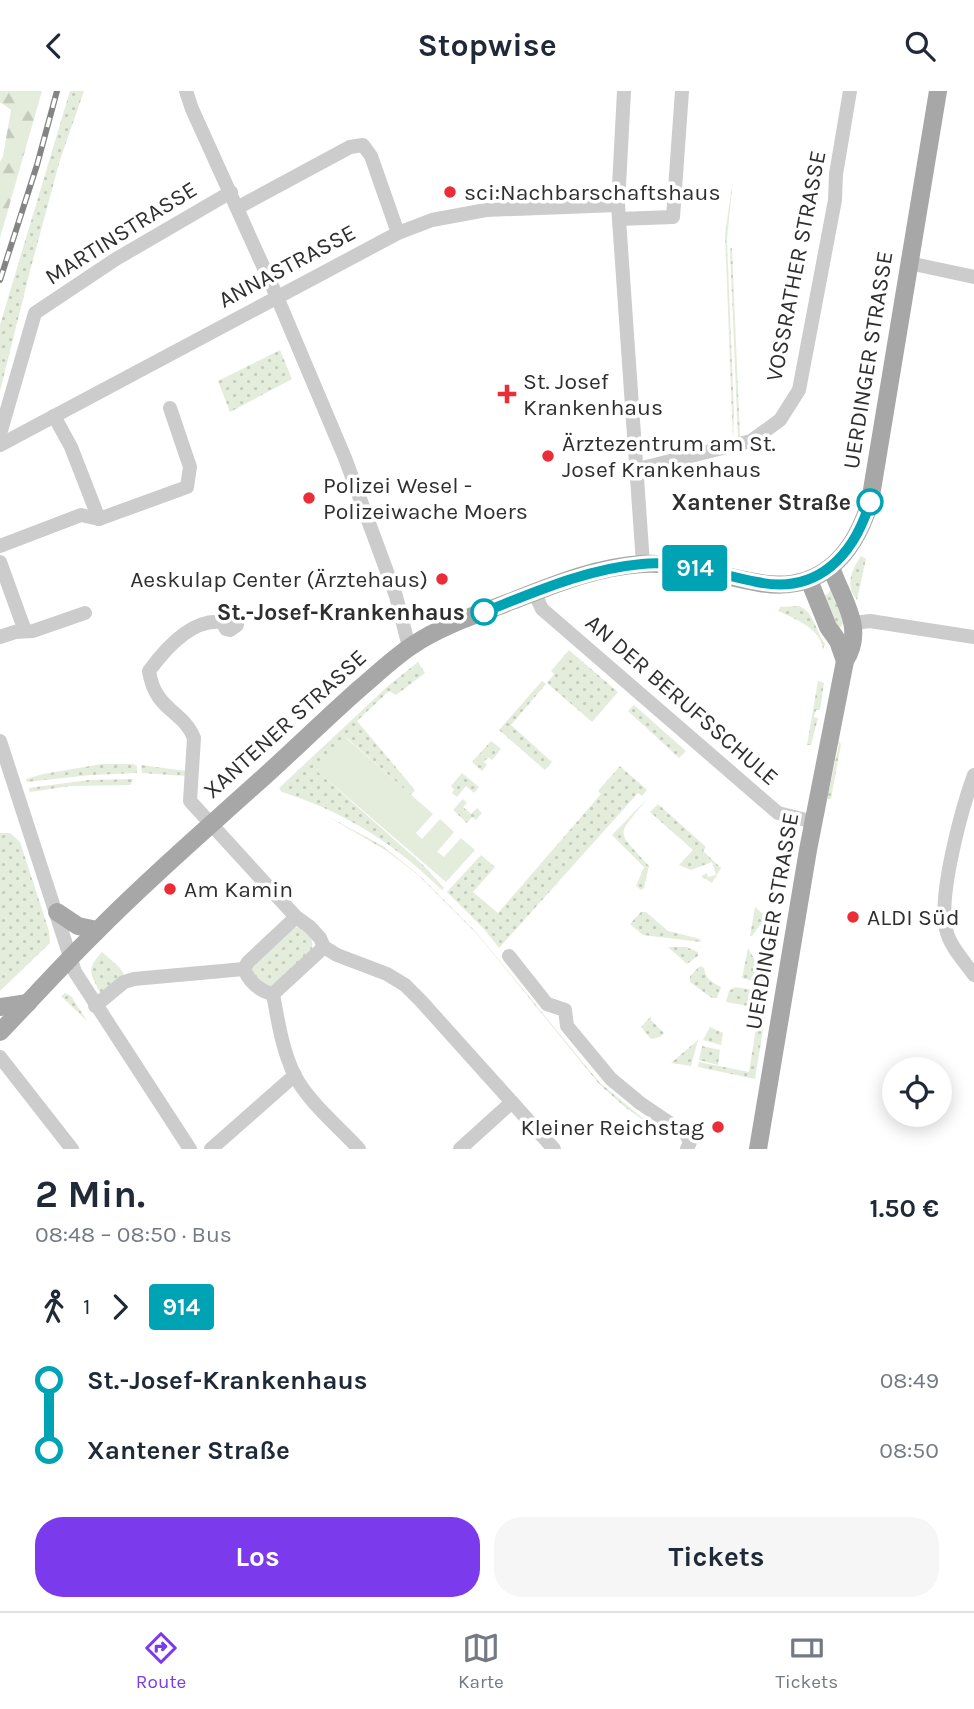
<!DOCTYPE html>
<html lang="de">
<head>
<meta charset="utf-8">
<style>
  :root { --surface:#fff; --page:#f6f6f7; --text:#1f2937; --muted:#747a83; --line:#e0e1e3; --accent:#7c3aed }
  body { margin:0; font-family:Karla,sans-serif; background:var(--page); color:var(--text); height:100vh; display:flex; flex-direction:column; font-size:26px; white-space:nowrap }
  * { box-sizing:border-box; margin:0 }
  p { font-size:23px; color:var(--muted) }
  .icon { flex:none; width:38px; height:38px; fill:none; stroke:currentColor; stroke-width:2; stroke-linecap:round; stroke-linejoin:round }
  .map { position:relative; height:1058px; overflow:hidden }
  .drawer { display:flex; flex-direction:column; background:var(--surface); flex:1 }
  .drawer>* { flex:none }
  .badge { padding:0 14px; border-radius:5px; font-size:24px; line-height:46px }
  .controls { position:absolute; left:882px; top:966px; display:grid; gap:14px }
  .controls a { display:grid; place-items:center; width:70px; height:70px; border-radius:50%; background:var(--surface); box-shadow:0 4px 18px #0003; font-size:35px }
  .map>.badge { position:absolute; translate:-50% -50%; box-shadow:0 0 0 4px #fff }
  .legs { display:flex; align-items:center; gap:10px; height:77px; padding:0 35px; font-size:23px }
  .legs p { margin-inline-start:auto }
  .headline { display:flex; align-items:center; justify-content:space-between; height:119px; padding:0 35px }
  h1 { font-size:38px; font-weight:700; line-height:52px }
  .primary-button { display:flex; gap:14px; margin-top:auto; padding:14px 35px }
  .primary-button a { flex:1; height:80px; border-radius:28px; background:var(--accent); color:#fff; font-size:28px; font-weight:700; line-height:80px; text-align:center }
  .primary-button a+a { background:var(--page); color:var(--text) }
  ul { padding:0 35px; list-style:none }
  li { display:flex; align-items:center; gap:24px; height:70px; font-size:26px }
  li i { display:grid; place-items:center; width:10px; height:100%; margin:0 9px; background:currentColor }
  li i::after { content:''; width:18px; height:18px; margin:-9px; border:5px solid; border-radius:50%; background:var(--surface) }
  li p { margin-inline-start:auto }
  li:first-child i { background:linear-gradient(#0000 50%,currentColor 0) }
  li:last-child i { background:linear-gradient(currentColor 50%,#0000 0) }
  header { display:flex; justify-content:space-between; align-items:center; height:91px; padding:0 35px; background:var(--surface); font-size:32px; font-weight:700 }
  .menu { display:flex; justify-content:space-around; align-items:center; height:98px; border-top:2px solid var(--line); background:var(--surface); font-size:19px; color:var(--muted) }
  .menu a { display:grid; justify-items:center; gap:4px }
  .menu .active { color:var(--accent) }
  .map>svg:first-child { display:block }
  .grass { fill:url(#grass-dots) }
  .forest { fill:url(#forest-firs) }
  .pitch { fill:#e4ecdc }
  .lines { fill:none; stroke-linecap:round; stroke-linejoin:round }
  .minor { stroke:#ccc; stroke-width:14 }
  .major { stroke:#a7a7a7; stroke-width:18 }
  .rail-casing { stroke:#848484; stroke-width:6 }
  .rail { stroke:#fff; stroke-width:3.5; stroke-dasharray:10; stroke-linecap:butt }
  .line-1-casing { stroke:#fff; stroke-width:16 }
  .line-1 { stroke:#00a3b4; stroke-width:10 }
  .poi-dot { fill:#ea2d36; stroke:#fff; stroke-width:2.5 }
  .stop-1-dot { fill:#fff; stroke:#00a3b4; stroke-width:3.5 }
  .labels { text-anchor:middle; dominant-baseline:central; stroke-width:7; stroke-linejoin:round; paint-order:stroke }
  .poi-label { font-size:23px; fill:#2f2f2f; stroke:#fff; text-anchor:start }
  .street-label { font-size:23px; fill:#2f2f2f; stroke:#fff }
  .stop-label { font-size:23px; font-weight:bold; fill:#2f2f2f; stroke:#fff; text-anchor:end }
</style>
</head>
<body>
<header><svg class="icon" aria-label="back" viewBox="0 0 24 24"><path d="M15 5l-7 7 7 7"/></svg>Stopwise<svg class="icon" aria-label="search" viewBox="0 0 24 24"><circle cx="10" cy="10" r="6"/><path d="M15 15l6 6"/></svg></header>
<div class="map">
<svg width="974" height="1058" viewBox="0 0 974 1058">
  <defs>
    <pattern id="grass-dots" width="8" height="8" patternUnits="userSpaceOnUse" patternTransform="scale(1.75)"><rect width="8" height="8" fill="#e4ecdc"/><path d="M2 2h.1M6 6h.1" fill="none" stroke="#c4cbbd" stroke-width="1.8" stroke-linecap="round"/></pattern>
    <pattern id="forest-firs" width="22" height="20" patternUnits="userSpaceOnUse" patternTransform="scale(1.75)"><rect width="22" height="20" fill="#e4ecdc"/><path d="M5 1l3.5 6h-7zM16 11l3.5 6h-7z" fill="#c4cbbd"/></pattern>
  </defs>
  <rect width="100%" height="100%" fill="#fff"/>
  <g class="grass">
    <path d="M 70,0 L 84,0 L 60,69 L 30,180 L 0,300 L 0,234 Z"/>
    <path d="M 733,88 L 727,148 L 734,323 L 733,349 L 725,143 Z"/>
    <path d="M 732,157 L 740,347 L 738,348 L 730,158 Z"/>
    <path d="M 280,259 L 292,288 L 230,321 L 218,290 Z"/>
    <path d="M 861,465 L 866,468 L 857,509 C 845,494 851,480 861,465 Z"/>
    <path d="M 831,498 L 845,532 L 839,537 L 821,506 L 828,503 Z"/>
    <path d="M 799,515 C 814,521 816,541 825,553 L 823,558 C 821,538 794,527 778,520 L 780,516 Z"/>
    <path d="M 569,559 L 618,601 L 592,631 L 547,592 L 554,583 L 551,580 Z"/>
    <path d="M 418,571 L 425,582 L 396,604 L 389,600 L 357,630 L 415,699 L 411,704 L 347,647 L 317,680 L 423,774 L 444,797 L 442,799 C 395,753 345,721 282,701 L 279,697 L 388,595 Z"/>
    <path d="M 542,590 L 546,593 L 511,634 L 552,671 L 545,679 L 499,639 Z"/>
    <path d="M 818,590 L 824,592 L 820,619 L 816,619 L 814,626 L 818,627 L 811,654 L 807,654 Z"/>
    <path d="M 634,614 L 686,660 L 679,667 L 628,620 Z"/>
    <path d="M 837,649 L 841,653 L 831,708 L 827,708 L 839,653 L 836,652 Z"/>
    <path d="M 491,650 L 501,658 L 492,669 L 488,666 L 484,671 L 487,674 L 482,680 L 472,671 Z"/>
    <path d="M 102,673 L 133,673 L 137,675 L 137,682 L 90,684 L 27,691 L 26,688 L 43,683 Z"/>
    <path d="M 141,674 L 186,680 L 186,685 L 142,682 Z"/>
    <path d="M 620,675 L 647,699 L 642,705 L 638,702 L 499,857 L 590,972 L 484,838 L 447,801 L 481,764 L 495,776 L 473,801 L 498,822 L 601,703 L 598,700 Z"/>
    <path d="M 462,682 L 479,696 L 474,702 L 466,695 L 457,706 L 452,702 L 454,699 L 451,695 Z"/>
    <path d="M 133,688 L 131,694 L 71,695 L 30,701 L 29,697 L 88,689 Z"/>
    <path d="M 463,708 L 467,712 L 463,716 L 471,723 L 477,717 L 482,722 L 476,729 L 472,726 L 467,732 L 453,719 Z"/>
    <path d="M 647,708 C 616,747 615,737 649,775 L 644,797 L 641,799 L 636,795 L 644,776 L 612,744 Z"/>
    <path d="M 658,713 L 706,756 L 703,760 L 721,777 L 712,792 L 701,785 L 707,782 L 708,786 L 716,784 L 712,771 L 691,779 L 679,774 L 693,759 L 650,721 Z"/>
    <path d="M 327,725 L 383,755 L 421,786 L 476,841 L 599,991 L 651,1034 L 626,1017 L 599,993 L 477,843 L 418,784 L 387,760 Z"/>
    <path d="M 0,742 L 10,742 L 20,751 L 49,840 L 50,852 L 0,900 Z"/>
    <path d="M 755,816 L 770,829 L 759,835 L 752,845 L 750,845 Z"/>
    <path d="M 641,821 L 646,821 L 668,840 L 700,848 L 701,851 L 643,844 L 630,833 Z"/>
    <path d="M 296,836 C 307,838 316,849 311,860 L 271,896 L 262,896 L 251,877 L 292,837 Z"/>
    <path d="M 668,856 L 686,856 L 698,861 L 698,865 L 687,873 Z"/>
    <path d="M 748,857 L 756,871 L 772,882 L 770,895 L 742,887 Z"/>
    <path d="M 102,861 L 119,876 L 124,883 L 101,903 C 91,883 85,879 102,861 Z"/>
    <path d="M 700,875 L 704,877 C 706,889 711,890 721,896 L 717,907 L 712,907 L 690,891 L 690,885 Z"/>
    <path d="M 735,896 L 769,902 L 755,988 L 698,976 L 699,971 L 749,981 L 758,925 L 753,924 L 754,916 L 726,911 L 729,900 Z"/>
    <path d="M 65,902 L 71,905 L 87,930 L 61,905 Z"/>
    <path d="M 651,925 L 651,929 L 664,942 L 660,946 L 651,948 L 641,936 Z"/>
    <path d="M 710,936 L 723,942 L 721,954 L 703,949 Z"/>
    <path d="M 698,949 L 691,975 L 671,972 Z"/>
    <path d="M 702,955 L 720,959 L 718,974 L 699,969 Z"/>
  </g>
  <path class="forest" d="M 0,0 L 42,0 L 0,147 L 0,71 L 3,65 L 11,19 L 0,11 Z"/>
  <path class="pitch" d="M 346,647 L 433,723 L 416,742 L 422,748 L 440,728 L 454,741 L 437,761 L 444,766 L 461,747 L 475,759 L 446,791 L 317,680 Z"/>
  <g class="lines">
    <g class="minor">
      <path d="M 186,0 L 192,18 L 277,206 L 345,367 L 396,505 L 409,556"/>
      <path d="M 624,0 L 618,114 L 643,473"/>
      <path d="M 237,117 L 350,56 L 363,54 L 371,65 L 398,142"/>
      <path d="M 619,128 L 673,126 L 682,0"/>
      <path d="M 909,172 L 974,186"/>
      <path d="M 54,325 L 71,356 L 99,428 L 187,396 L 190,376 L 170,317"/>
      <path d="M 0,343 L 35,222 L 116,168 L 231,101"/>
      <path d="M 0,354 L 398,142 L 432,129 L 486,119 L 618,114"/>
      <path d="M 638,378 L 751,350 L 780,329 L 799,299 L 835,109 L 836,83 L 850,0"/>
      <path d="M 0,455 L 81,424 L 99,428"/>
      <path d="M 0,471 L 25,540"/>
      <path d="M 534,501 L 542,518 L 778,722 L 814,731"/>
      <path d="M 222,531 L 223,526 L 231,523 L 237,529 L 237,534 L 230,539 L 226,538 L 222,531 C 192,527 165,558 149,580 C 155,620 183,619 194,647 L 190,710 L 296,826 L 310,836 L 320,847 L 324,856 L 337,864 L 387,883 L 405,894 L 421,910 L 554,1058"/>
      <path d="M 854,532 L 870,530 L 974,546"/>
      <path d="M 0,546 L 15,541 L 33,540 L 85,522"/>
      <path d="M 0,650 L 75,881 L 190,1058"/>
      <path d="M 974,684 C 962,717 938,804 946,838 C 949,854 964,870 974,884"/>
      <path d="M 509,865 L 547,913 L 565,919 L 567,935 L 611,988 L 640,1012 L 686,1043 L 690,1051 L 687,1058"/>
      <path d="M 244,878 C 250,892 259,900 273,903 L 324,856"/>
      <path d="M 244,878 L 248,871 L 296,826"/>
      <path d="M 273,903 C 278,930 282,958 294,983 C 308,1011 338,1035 359,1058"/>
      <path d="M 95,915 L 124,891 L 134,888 L 244,878"/>
      <path d="M 0,966 L 72,1058"/>
      <path d="M 211,1058 L 295,984"/>
      <path d="M 460,1058 L 512,1011"/>
    </g>
    <g class="major">
      <path d="M 809,489 L 828,536 L 838,550 L 845,570"/>
      <path d="M 57,821 L 78,835 L 97,839"/>
      <path d="M 0,916 L 28,912"/>
      <path d="M 0,941 C 33,907 64,872 98,839 C 155,781 218,728 278,673 C 305,648 331,623 358,599 C 376,584 393,567 413,554 C 442,534 479,523 512,510 C 555,493 596,476 642,473 C 683,470 721,486 760,492 C 820,502 854,464 870,411 L 938,0"/>
      <path d="M 758,1058 L 808,759 L 845,570 C 866,537 842,509 831,476"/>
    </g>
    <g class="rail-casing">
      <path id="rail" d="M 0,189 L 37,74 L 57,0"/>
    </g>
    <use href="#rail" class="rail"/>
  </g>
  <g class="lines">
    <g class="line-1-casing">
      <path id="line-1" d="M 484,521 C 535,501 586,478 642,473 C 681,469 720,484 757,491 C 818,504 854,464 870,411"/>
    </g>
    <use href="#line-1" class="line-1"/>
  </g>
  <g class="poi-dot">
    <circle cx="450" cy="101" r="7"/>
    <path d="M503.5 292.5h7v7h7v7h-7v7h-7v-7h-7v-7h7z"/>
    <circle cx="548" cy="365" r="7"/>
    <circle cx="309" cy="407" r="7"/>
    <circle cx="442" cy="488" r="7"/>
    <circle cx="170" cy="798" r="7"/>
    <circle cx="853" cy="826" r="7"/>
    <circle cx="718" cy="1036" r="7"/>
  </g>
  <g class="stop-1-dot">
    <circle cx="870" cy="411" r="12"/>
    <circle cx="484" cy="521" r="12"/>
  </g>
  <g class="labels">
    <g class="poi-label">
      <text x="464" y="101">sci:Nachbarschaftshaus</text>
      <text x="523" y="290">St. Josef<tspan x="523" dy="26">Krankenhaus</tspan></text>
      <text x="562" y="352">Ärztezentrum am St.<tspan x="562" dy="26">Josef Krankenhaus</tspan></text>
      <text x="323" y="394">Polizei Wesel -<tspan x="323" dy="26">Polizeiwache Moers</tspan></text>
      <text x="428" y="488" text-anchor="end">Aeskulap Center (Ärztehaus)</text>
      <text x="184" y="798">Am Kamin</text>
      <text x="867" y="826">ALDI Süd</text>
      <text x="704" y="1036" text-anchor="end">Kleiner Reichstag</text>
    </g>
    <g class="street-label">
      <text transform="translate(121 142) rotate(-32)">MARTINSTRASSE</text>
      <text transform="translate(287 175) rotate(-28)">ANNASTRASSE</text>
      <text transform="translate(796 175) rotate(-79)">VOSSRATHER STRASSE</text>
      <text transform="translate(868 269) rotate(-81)">UERDINGER STRASSE</text>
      <text transform="translate(682 609) rotate(41)">AN DER BERUFSSCHULE</text>
      <text transform="translate(285 633) rotate(-42)">XANTENER STRASSE</text>
      <text transform="translate(772 830) rotate(-80)">UERDINGER STRASSE</text>
    </g>
    <g class="stop-label">
      <text x="851" y="411">Xantener Straße</text>
      <text x="465" y="521">St.-Josef-Krankenhaus</text>
    </g>
  </g>
</svg>
<div class="controls">
<a><svg class="icon" aria-label="locate" viewBox="0 0 24 24"><circle cx="12" cy="12" r="6"/><path d="M12 2v4M12 18v4M2 12h4M18 12h4"/></svg></a>
</div>
<b class="badge" style="left:695px;top:477px;background:#00a3b4;color:#fff">914</b>
</div>
<section class="drawer">
<div class="headline"><div><h1>2 Min.</h1><p>08:48 – 08:50 · Bus</p></div><b>1.50 €</b></div>
<div class="legs"><svg class="icon" aria-label="walk" viewBox="0 0 24 24"><circle cx="13" cy="4" r="2"/><path d="M13 8l-2 6 4 7M11 14l-3 7M7 12l3-4h3l4 4"/></svg>1<svg class="icon" aria-label="forward" viewBox="0 0 24 24"><path d="M9 5l7 7-7 7"/></svg><b class="badge" style="background:#00a3b4;color:#fff">914</b></div>
<ul>
<li><i style="color:#00a3b4"></i><b>St.-Josef-Krankenhaus</b><p>08:49</p></li>
<li><i style="color:#00a3b4"></i><b>Xantener Straße</b><p>08:50</p></li>
</ul>
<div class="primary-button"><a>Los</a><a>Tickets</a></div>
</section>
<nav class="menu">
<a class="active"><svg class="icon" aria-label="directions" viewBox="0 0 24 24"><path d="M12 3l9 9-9 9-9-9zM9 14v-3h6M13 9l2 2-2 2"/></svg>Route</a>
<a><svg class="icon" aria-label="map" viewBox="0 0 24 24"><path d="M3 6l6-2 6 2 6-2v14l-6 2-6-2-6 2zM9 4v14M15 6v14"/></svg>Karte</a>
<a><svg class="icon" aria-label="tickets" viewBox="0 0 24 24"><path d="M3 7h18v10H3zM15 7v10"/></svg>Tickets</a>
</nav>
</body>
</html>
